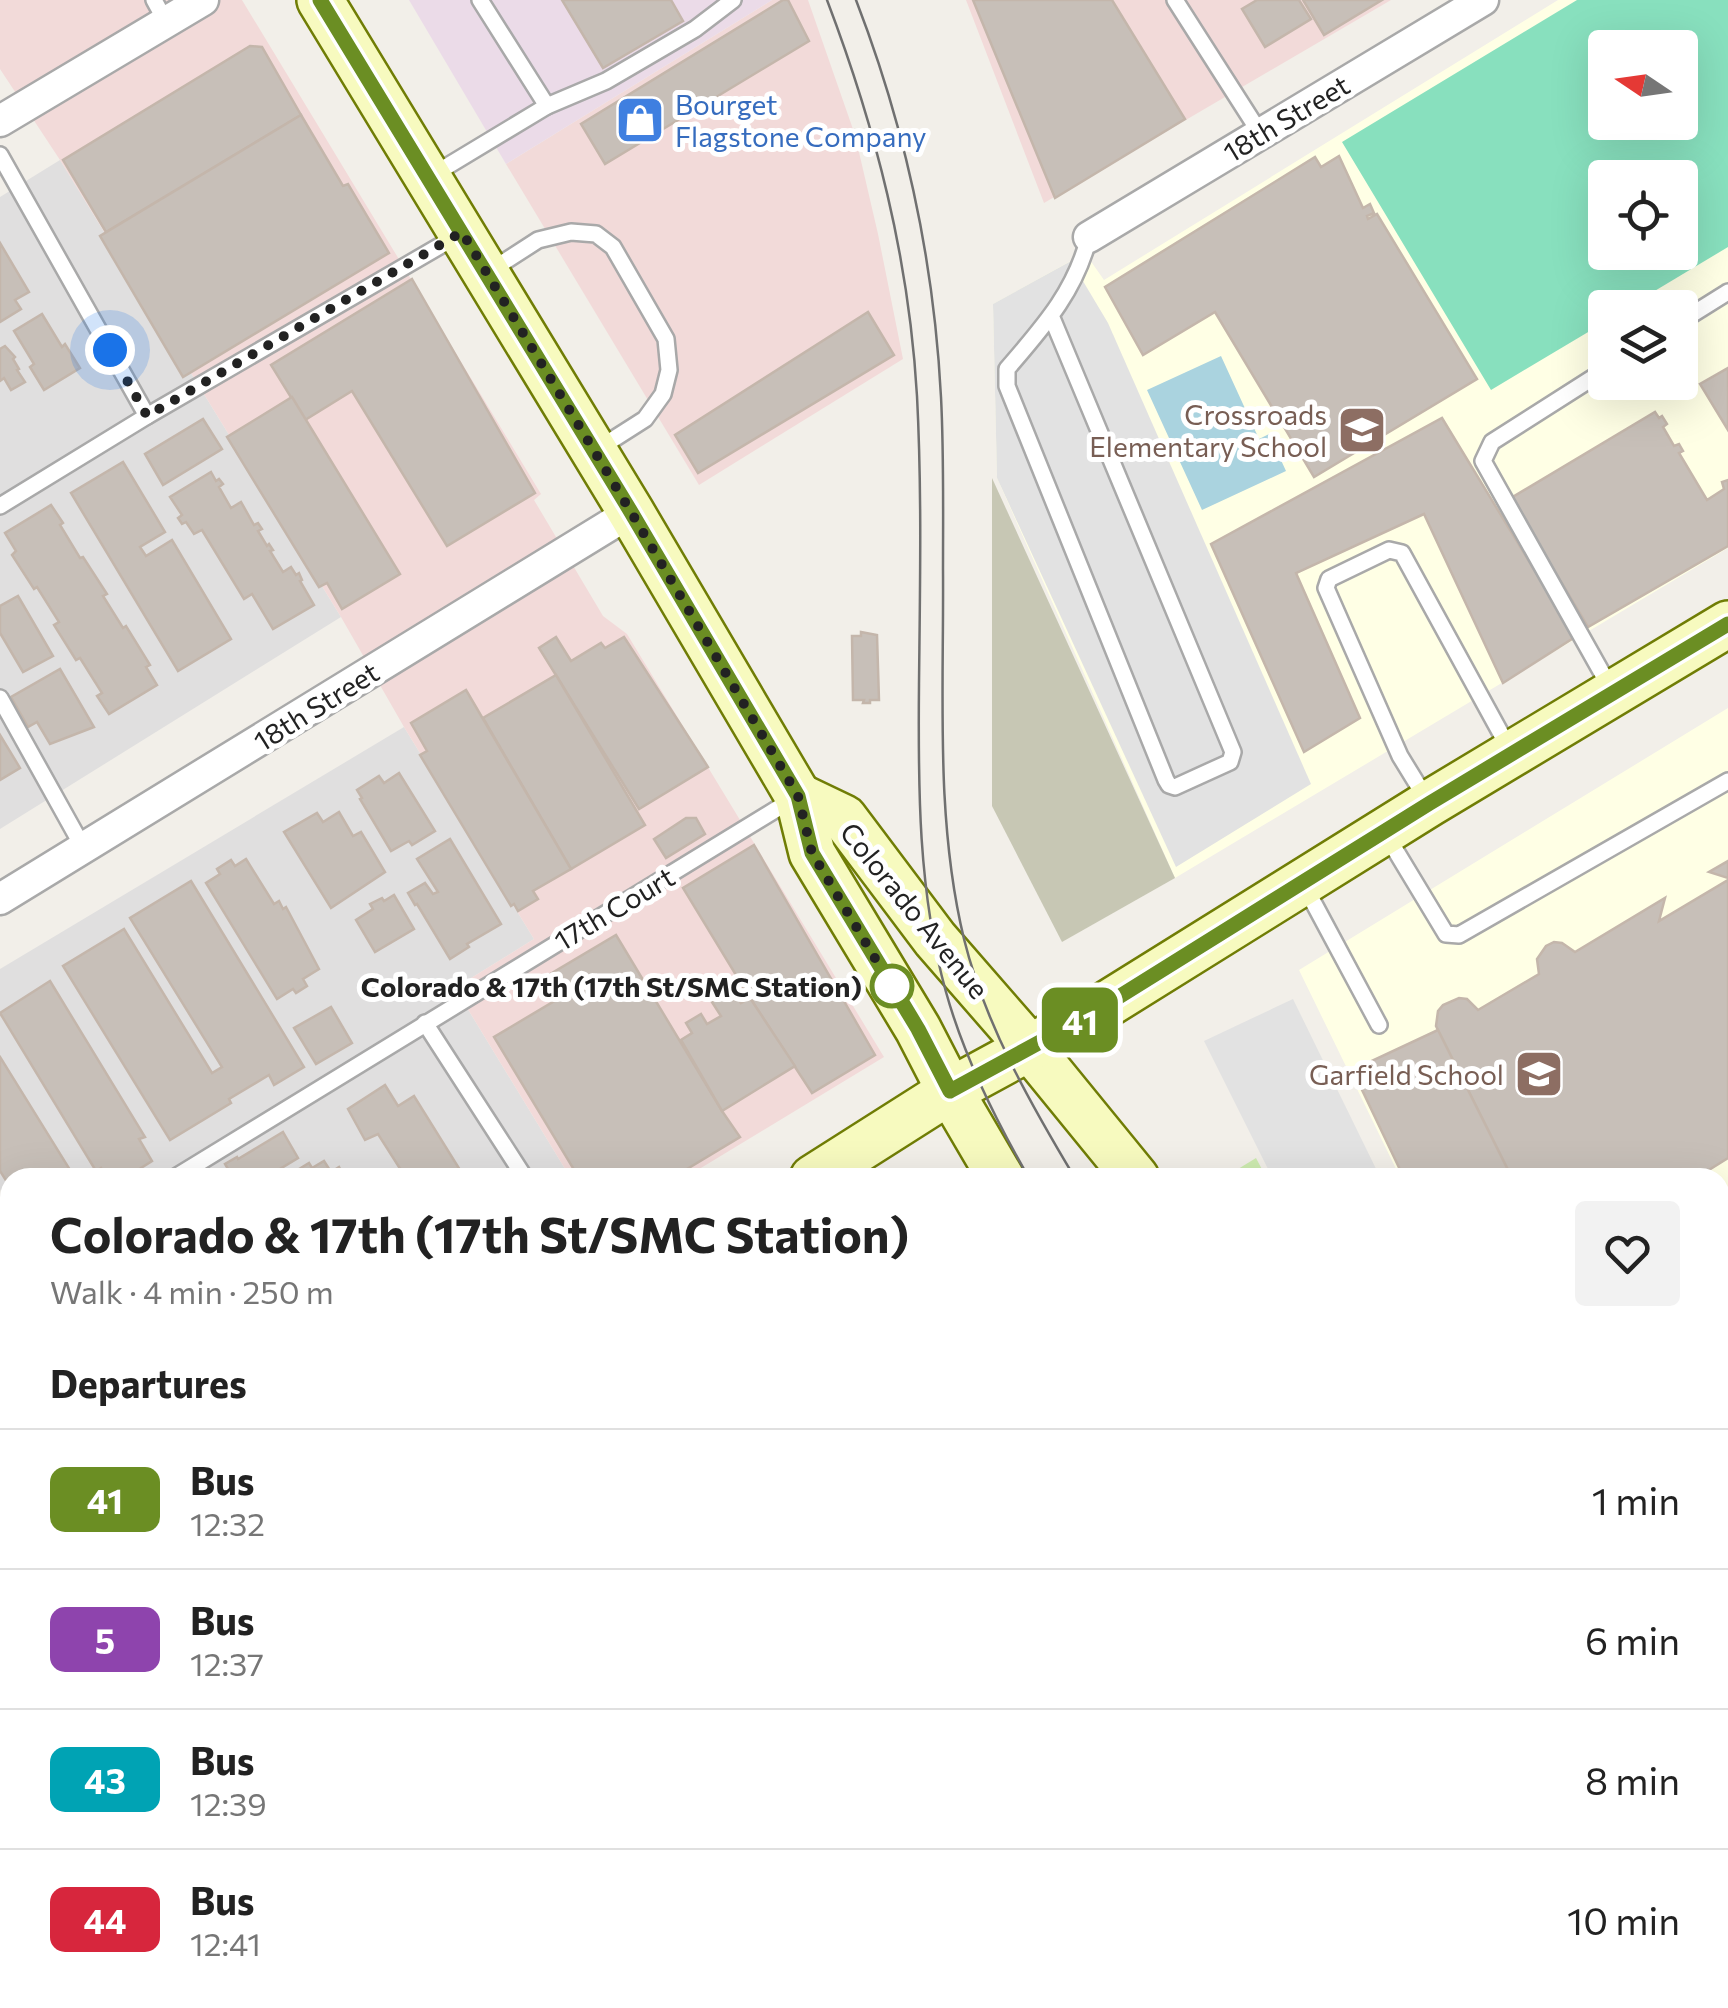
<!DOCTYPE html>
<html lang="en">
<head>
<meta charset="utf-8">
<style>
  :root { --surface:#fff; --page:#f2f2f2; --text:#222; --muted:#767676; --line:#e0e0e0 }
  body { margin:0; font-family:Commissioner,sans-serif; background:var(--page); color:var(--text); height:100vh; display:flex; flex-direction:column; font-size:38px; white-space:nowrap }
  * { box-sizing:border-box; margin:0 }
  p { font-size:32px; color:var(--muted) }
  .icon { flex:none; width:55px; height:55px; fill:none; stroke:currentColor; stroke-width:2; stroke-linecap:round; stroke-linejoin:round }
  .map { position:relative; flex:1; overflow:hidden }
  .sheet { position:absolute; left:0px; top:1168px; width:1730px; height:842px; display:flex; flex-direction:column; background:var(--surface); border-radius:30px 30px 0 0; box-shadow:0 10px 40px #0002 }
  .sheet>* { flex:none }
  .badge { padding:0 20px; border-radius:15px; font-size:35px; line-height:65px }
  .needle { width:65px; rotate:283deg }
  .buttons { position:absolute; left:1588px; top:30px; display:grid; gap:20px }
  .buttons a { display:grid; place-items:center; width:110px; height:110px; border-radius:10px; background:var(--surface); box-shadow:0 10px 40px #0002; font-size:50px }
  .you { position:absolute; width:50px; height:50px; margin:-25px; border:8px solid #fff; border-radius:50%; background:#1a73e8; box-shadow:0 0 0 15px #1a73e833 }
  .map>.badge { position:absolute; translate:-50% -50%; box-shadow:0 0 0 5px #fff }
  h2 { padding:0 50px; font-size:38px; line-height:90px }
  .round { display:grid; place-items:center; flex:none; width:105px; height:105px; border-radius:10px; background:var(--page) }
  .headline { display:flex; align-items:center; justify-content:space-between; height:170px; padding:0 50px }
  h1 { font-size:48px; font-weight:700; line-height:75px }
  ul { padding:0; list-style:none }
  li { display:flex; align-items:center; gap:30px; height:140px; padding:0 50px; border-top:2px solid var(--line) }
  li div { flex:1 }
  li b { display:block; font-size:38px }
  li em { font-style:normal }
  li .badge { min-width:110px; font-weight:700; text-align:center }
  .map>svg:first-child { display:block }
  .residential { fill:#e0dfdf }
  .commercial { fill:#f2dad9 }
  .industrial { fill:#ebdbe8 }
  .education { fill:#ffffe5; fill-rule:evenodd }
  .construction { fill:#c7c7b4 }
  .grass { fill:#cdebb0 }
  .park { fill:#c8facc }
  .pitch { fill:#88e0be; fill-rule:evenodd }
  .parking { fill:#e2e2e2 }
  .water { fill:#aad3df }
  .building { fill:#c7bfb8; stroke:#c4b6ab; stroke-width:2.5 }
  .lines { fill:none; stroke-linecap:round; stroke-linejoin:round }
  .lane-casing { stroke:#a9a9a9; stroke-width:20 }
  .street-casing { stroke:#a9a9a9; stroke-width:35 }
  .secondary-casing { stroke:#707d05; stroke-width:50 }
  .lane { stroke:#fff; stroke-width:15 }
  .street { stroke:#fff; stroke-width:30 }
  .secondary { stroke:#f7fabf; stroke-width:45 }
  .tram { stroke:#707070; stroke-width:2.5 }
  .line-casing { stroke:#fff; stroke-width:22 }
  .line { stroke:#6b8e23; stroke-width:15 }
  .walk { stroke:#222; stroke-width:10; stroke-dasharray:0 18 }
  .stop-dot { fill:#fff; stroke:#6b8e23; stroke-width:5 }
  .labels { text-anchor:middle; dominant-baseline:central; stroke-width:10; stroke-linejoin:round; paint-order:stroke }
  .shop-label { font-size:28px; fill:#366cbe; stroke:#fff; text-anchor:start }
  .street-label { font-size:28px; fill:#222; stroke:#fff }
  .education-label { font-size:28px; fill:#785e54; stroke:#fff; text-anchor:end }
  .stop-label { font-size:28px; font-weight:bold; fill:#222; stroke:#fff; text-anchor:end }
</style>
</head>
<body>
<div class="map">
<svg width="1728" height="2008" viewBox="0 0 1728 2008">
  <rect width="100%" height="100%" fill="#f2efe9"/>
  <g class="residential">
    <path d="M 60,160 L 341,617 L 0,829 L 0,197 Z"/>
    <path d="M 404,727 L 534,939 L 455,988 L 570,1177 L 10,1178 L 10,1206 L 0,1189 L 0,969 Z"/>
    <path d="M 0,1764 L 10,1780 L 10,2000 L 67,2000 L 53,2008 L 0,2008 Z"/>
    <path d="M 399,2000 L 619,2000 L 606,2008 L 404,2008 Z"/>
    <path d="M 866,2000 L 1058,2000 L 1063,2008 L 853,2008 Z"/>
  </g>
  <g class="commercial">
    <path d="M 0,0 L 242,0 L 541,494 L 534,500 L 603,616 L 627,634 L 884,1057 L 686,1177 L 570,1177 L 455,988 L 534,939 L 404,727 L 341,617 L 60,160 L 0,69 Z"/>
    <path d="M 772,0 L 808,0 L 855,135 L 878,234 L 903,359 L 699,485 L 506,164 Z"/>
    <path d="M 966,0 L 1391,0 L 1044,203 Z"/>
    <path d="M 1058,2000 L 1451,2000 L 1456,2008 L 1063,2008 Z"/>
  </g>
  <g class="industrial">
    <path d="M 409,0 L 772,0 L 506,164 Z"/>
    <path d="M 1720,1571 L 1728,1586 L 1728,2008 L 1649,2008 L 1645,2000 L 1720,2000 Z"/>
  </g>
  <g class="education">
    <path d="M 1558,0 L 1728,0 L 1728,548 L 1175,878 L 997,478 L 993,304 L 1085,253 L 1104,280 ZM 1605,48 L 1680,48 L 1680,122 L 1605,122 ZM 1605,178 L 1680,178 L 1680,252 L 1605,252 ZM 1605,308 L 1680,308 L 1680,382 L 1605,382 Z"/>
    <path d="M 1728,708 L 1728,1319 L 1720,1323 L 1720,1178 L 1400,1177 L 1299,970 Z"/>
  </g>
  <path class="construction" d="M 992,478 L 1175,878 L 1062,942 L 992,806 Z"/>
  <path class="grass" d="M 1256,1158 L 1266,1177 L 1225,1177 Z"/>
  <path class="park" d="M 1728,1473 L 1728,1586 L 1720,1571 L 1720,1478 Z"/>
  <path class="pitch" d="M 1577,0 L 1728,0 L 1728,247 L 1628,307 L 1605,308 L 1605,322 L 1491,390 L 1342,142 ZM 1605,48 L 1680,48 L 1680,122 L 1605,122 ZM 1605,178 L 1680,178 L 1680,252 L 1605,252 Z"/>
  <g class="parking">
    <path d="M 1071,261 L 1108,323 L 1311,784 L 1176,867 L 997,478 L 993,304 Z"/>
    <path d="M 1293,999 L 1380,1177 L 1272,1177 L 1204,1041 Z"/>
    <path d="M 1720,1596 L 1728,1611 L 1728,1999 L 1720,1985 Z"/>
    <path d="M 1064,2000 L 1158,2000 L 1164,2008 L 1069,2008 Z"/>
  </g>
  <path class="water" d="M 1221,356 L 1259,439 L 1269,434 L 1286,471 L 1202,510 L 1147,390 Z"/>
  <g class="building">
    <path d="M 562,0 L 671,0 L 683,21 L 603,68 Z"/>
    <path d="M 783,0 L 788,0 L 809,41 L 605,164 L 581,124 Z"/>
    <path d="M 973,0 L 1112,0 L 1185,119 L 1055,198 Z"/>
    <path d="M 1257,0 L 1299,0 L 1311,19 L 1265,47 L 1242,9 Z"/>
    <path d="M 1303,0 L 1382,0 L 1324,35 Z"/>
    <path d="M 250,46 L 262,47 L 301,115 L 106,232 L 63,160 Z"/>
    <path d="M 301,115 L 343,186 L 348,184 L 389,253 L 183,377 L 100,236 Z"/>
    <path d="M 1339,156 L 1363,208 L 1370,204 L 1374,213 L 1367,216 L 1368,219 L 1377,214 L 1477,379 L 1314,477 L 1215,312 L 1143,355 L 1105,287 L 1315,157 L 1321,167 Z"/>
    <path d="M 0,243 L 29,292 L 15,300 L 21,309 L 0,322 Z"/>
    <path d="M 412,279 L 535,493 L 447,546 L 352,391 L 305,420 L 271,365 Z"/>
    <path d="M 868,312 L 894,355 L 698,473 L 675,435 Z"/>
    <path d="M 42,314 L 62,347 L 65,344 L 80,368 L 44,390 L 30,367 L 34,364 L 14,331 Z"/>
    <path d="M 5,346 L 15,357 L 13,359 L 19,369 L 17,370 L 25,382 L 11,390 L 4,378 L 0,381 L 0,349 Z"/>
    <path d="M 1728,368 L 1728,430 L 1700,384 Z"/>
    <path d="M 292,397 L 400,574 L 342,609 L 327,583 L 319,587 L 227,437 Z"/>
    <path d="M 1655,412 L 1659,418 L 1662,416 L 1667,424 L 1663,427 L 1674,446 L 1679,444 L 1683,451 L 1679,453 L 1707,500 L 1724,489 L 1722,482 L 1728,480 L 1728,546 L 1588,627 L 1511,498 Z"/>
    <path d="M 1442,418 L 1575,637 L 1503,683 L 1424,514 L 1296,573 L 1360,718 L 1304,752 L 1211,544 Z"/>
    <path d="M 203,419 L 222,449 L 163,485 L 145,454 Z"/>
    <path d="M 123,462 L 165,532 L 140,547 L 146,556 L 172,540 L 231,639 L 178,671 L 71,493 Z"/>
    <path d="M 211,472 L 216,481 L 219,479 L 223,484 L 219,487 L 231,508 L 241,502 L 254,525 L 258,523 L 262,529 L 258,531 L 267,546 L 269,544 L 273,550 L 270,551 L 283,572 L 291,567 L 296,575 L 299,573 L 302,580 L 300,581 L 314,605 L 273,629 L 252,594 L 244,599 L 202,530 L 194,534 L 186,522 L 182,524 L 178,518 L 182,515 L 170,497 Z"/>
    <path d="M 51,505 L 63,523 L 60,525 L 80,558 L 83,557 L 107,594 L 103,596 L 123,628 L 126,626 L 150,665 L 146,667 L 157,685 L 109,714 L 97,696 L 102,693 L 80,658 L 76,660 L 54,625 L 59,622 L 37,587 L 34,589 L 12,555 L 16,551 L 5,533 Z"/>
    <path d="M 18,596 L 53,656 L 23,672 L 0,633 L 0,606 Z"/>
    <path d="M 861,632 L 877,635 L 879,700 L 870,700 L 870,703 L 863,703 L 864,700 L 853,700 L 852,636 L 861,636 Z"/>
    <path d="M 556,637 L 571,661 L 601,643 L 605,648 L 624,637 L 708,767 L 639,809 L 539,648 Z"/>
    <path d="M 60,669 L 94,727 L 50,744 L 37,722 L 28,727 L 11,697 Z"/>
    <path d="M 556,675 L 645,825 L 571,869 L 483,718 Z"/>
    <path d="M 466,690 L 571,869 L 533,891 L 538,899 L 518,911 L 514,904 L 511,906 L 420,755 L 427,751 L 411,723 Z"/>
    <path d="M 0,735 L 20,768 L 0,780 Z"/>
    <path d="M 399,773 L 435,831 L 412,845 L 409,841 L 391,851 L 360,799 L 362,798 L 357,790 L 379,776 L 384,783 Z"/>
    <path d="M 339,812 L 353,836 L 361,832 L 385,872 L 331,908 L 284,832 L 317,813 L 323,822 Z"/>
    <path d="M 686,818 L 696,818 L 705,834 L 666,858 L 654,839 Z"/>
    <path d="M 450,839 L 501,924 L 467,944 L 469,947 L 450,959 L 417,904 L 415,905 L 408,893 L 425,883 L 433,894 L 438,892 L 417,859 Z"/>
    <path d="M 754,845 L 875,1055 L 812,1093 L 750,998 L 683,888 Z"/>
    <path d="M 246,859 L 274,904 L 279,901 L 283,909 L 286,907 L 319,969 L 303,979 L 307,986 L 296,993 L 293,989 L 277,999 L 206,883 L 220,874 L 217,869 L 231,860 L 235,866 Z"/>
    <path d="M 1728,861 L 1728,878 L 1709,872 Z"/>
    <path d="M 1728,880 L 1728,1158 L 1696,1178 L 1512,1178 L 1436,1026 L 1438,1011 L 1443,1005 L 1459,998 L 1467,999 L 1478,1010 L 1539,974 L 1537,959 L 1546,946 L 1554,942 L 1562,943 L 1575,952 L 1665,898 L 1659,921 Z"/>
    <path d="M 191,881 L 304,1067 L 274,1085 L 269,1075 L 229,1099 L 231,1103 L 170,1140 L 63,966 L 124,929 L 212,1073 L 222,1067 L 130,918 Z"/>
    <path d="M 394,895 L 414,929 L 375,952 L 356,920 L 373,909 L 370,904 L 382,898 L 384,901 Z"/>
    <path d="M 616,935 L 722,1111 L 740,1137 L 672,1178 L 579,1178 L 494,1037 L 556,1000 L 542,979 Z"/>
    <path d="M 50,981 L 145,1137 L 139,1139 L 152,1161 L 125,1178 L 107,1178 L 101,1168 L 96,1171 L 0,1013 Z"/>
    <path d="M 732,989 L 741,1003 L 750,998 L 795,1066 L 722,1111 L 681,1040 L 692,1033 L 686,1023 L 701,1014 L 707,1024 L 721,1016 L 712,1002 Z"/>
    <path d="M 331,1007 L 352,1043 L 316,1064 L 294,1028 Z"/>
    <path d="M 1438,1030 L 1512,1178 L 1404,1178 L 1354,1073 L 1365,1068 L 1363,1065 Z"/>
    <path d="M 0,1057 L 75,1178 L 10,1178 L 10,1187 L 0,1171 Z"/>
    <path d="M 385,1085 L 398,1106 L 414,1096 L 465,1178 L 406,1178 L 378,1134 L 365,1140 L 348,1109 Z"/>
    <path d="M 283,1132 L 298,1158 L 275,1172 L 279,1178 L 215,1178 L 228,1169 L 225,1164 L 237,1157 L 238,1159 Z"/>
    <path d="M 324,1161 L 331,1172 L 339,1167 L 345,1178 L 286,1177 L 309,1163 L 312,1168 Z"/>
    <path d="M 10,1348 L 10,1370 L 0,1354 Z"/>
    <path d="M 0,1369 L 10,1386 L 10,1392 L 4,1396 L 6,1400 L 0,1404 Z"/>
    <path d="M 10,1470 L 10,1496 L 0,1480 L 0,1476 Z"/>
    <path d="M 0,1767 L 10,1785 L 10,1955 L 0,1939 Z"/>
    <path d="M 325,2000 L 366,2000 L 371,2008 L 383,2000 L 392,2000 L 396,2008 L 313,2008 Z"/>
    <path d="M 413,2000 L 464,2000 L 469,2008 L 418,2008 Z"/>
    <path d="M 504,2000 L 568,2000 L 556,2008 L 509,2008 Z"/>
    <path d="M 918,2000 L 941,2000 L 945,2008 L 905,2008 Z"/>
    <path d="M 1003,2000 L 1049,2000 L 1053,2008 L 1002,2008 L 1006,2006 Z"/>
    <path d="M 1162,2000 L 1285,2000 L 1281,2003 L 1284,2008 L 1167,2008 Z"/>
    <path d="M 1414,2000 L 1443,2000 L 1449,2008 L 1401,2008 Z"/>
  </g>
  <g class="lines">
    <g class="lane-casing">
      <g id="lane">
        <path d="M 154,0 L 166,22"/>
        <path d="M 480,0 L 547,106"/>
        <path d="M 1175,0 L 1260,133"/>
        <path d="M 0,155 L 147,416"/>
        <path d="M 431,176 L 547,106 L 606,81 L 695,29 L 733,0"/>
        <path d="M 490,271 L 538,240 L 571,232 L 596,234 L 613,247 L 666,339 L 669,370 L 663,394 L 645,419 L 598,449"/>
        <path d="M 1052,318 L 1233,752 L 1230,762 L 1175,787 L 1169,785 L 1166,780 L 1007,386 L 1007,369 C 1043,327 1075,292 1089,237"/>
        <path d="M 1680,322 L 1728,292"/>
        <path d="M 1605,370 L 1492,442 L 1483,461 L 1611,689"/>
        <path d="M 0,506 L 147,416 L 457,236"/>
        <path d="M 0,698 L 84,849"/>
        <path d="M 1427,800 L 1400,756 L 1326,588 L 1329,579 L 1389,550 L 1402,553 L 1511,752"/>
        <path d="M 1385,833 L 1446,934 L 1459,935 L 1728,781"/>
        <path d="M 1304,885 L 1379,1025"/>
        <path d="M 425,1023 L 525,1178"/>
        <path d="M 174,1178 L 793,799"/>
        <path d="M 1720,1254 L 1728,1249"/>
        <path d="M 0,1285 L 10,1279"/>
        <path d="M 1720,1744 L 1728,1760"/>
        <path d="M 1720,1804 L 1728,1764"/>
        <path d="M 1720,1821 L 1728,1836"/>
        <path d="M 1113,2000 L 1118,2008"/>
        <path d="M 83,2008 L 96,2000"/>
        <path d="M 1361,2008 L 1374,2000"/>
      </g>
    </g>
    <g class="street-casing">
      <g id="street">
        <path d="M 0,121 L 203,0"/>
        <path d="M 1089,237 L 1483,0"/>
        <path d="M 0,899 L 631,512"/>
        <path d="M 1720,1398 L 1728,1393"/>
        <path d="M 709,2008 L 722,2000"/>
      </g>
    </g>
    <g class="secondary-casing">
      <g id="secondary">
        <path d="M 320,0 L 631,512 L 798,796 L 812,853 L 918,1029 L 950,1091 L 1001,1178"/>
        <path d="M 798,796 L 844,818 L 935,939 L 1030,1048 L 1136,1178"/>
        <path d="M 813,1178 L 950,1091 L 1088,1016 L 1430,803 L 1728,624"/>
        <path d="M 0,1645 L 10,1662"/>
        <path d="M 213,2000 L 218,2008"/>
        <path d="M 1494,2000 L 1498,2008"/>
        <path d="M 1600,2000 L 1605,2008"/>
      </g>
    </g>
    <use href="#lane" class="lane"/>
    <use href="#street" class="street"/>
    <use href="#secondary" class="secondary"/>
    <g class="tram">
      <path d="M 827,0 C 876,129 909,258 917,396 C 922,492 920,588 919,684 C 918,786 918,892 946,992 C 964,1057 995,1119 1029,1178"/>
      <path d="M 856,0 C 905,127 934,261 941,397 C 944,454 943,513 943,570 C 944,692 935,819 964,939 C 985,1024 1030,1103 1075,1178"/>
      <path d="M 1527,2000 L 1532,2008"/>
      <path d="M 1575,2000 L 1580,2008"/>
    </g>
  </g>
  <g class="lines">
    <g class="line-casing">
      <path id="line" d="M 320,0 L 631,512 L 798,796 L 812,853 L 918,1029 L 950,1091 L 1088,1016 L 1430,803 L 1728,624"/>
    </g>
    <use href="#line" class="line"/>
    <path class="walk" d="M 110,350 L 147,416 L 462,232 L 631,512 L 798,796 L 812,853 L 900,1000 L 892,986"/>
  </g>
  <defs>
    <g id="shop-square" transform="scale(2.5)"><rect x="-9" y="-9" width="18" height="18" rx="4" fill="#3f7fe0" stroke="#fff"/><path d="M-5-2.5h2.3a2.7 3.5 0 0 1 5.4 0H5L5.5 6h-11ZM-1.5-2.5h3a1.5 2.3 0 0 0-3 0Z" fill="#fff"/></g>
    <g id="school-square" transform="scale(2.5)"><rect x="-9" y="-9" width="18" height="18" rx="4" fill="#8d6e63" stroke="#fff"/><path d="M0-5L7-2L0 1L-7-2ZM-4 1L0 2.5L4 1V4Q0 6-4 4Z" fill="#fff"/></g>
  </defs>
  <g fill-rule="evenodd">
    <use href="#shop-square" x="640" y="120"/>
    <use href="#school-square" x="1362" y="430"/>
    <use href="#school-square" x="1539" y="1074"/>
  </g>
  <circle class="stop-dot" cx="892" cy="986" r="20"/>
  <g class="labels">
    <g class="shop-label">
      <text x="675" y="104">Bourget<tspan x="675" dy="32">Flagstone Company</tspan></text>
    </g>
    <g class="street-label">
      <text transform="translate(1286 118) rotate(-31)">18th Street</text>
      <text transform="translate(316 706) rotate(-32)">18th Street</text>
      <text transform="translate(614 908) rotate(-31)">17th Court</text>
      <text transform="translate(915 910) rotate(51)">Colorado Avenue</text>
    </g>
    <g class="education-label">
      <text x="1327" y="414">Crossroads<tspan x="1327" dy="32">Elementary School</tspan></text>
      <text x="1504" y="1074">Garfield School</text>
    </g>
    <g class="stop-label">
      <text x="862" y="986">Colorado &amp; 17th (17th St/SMC Station)</text>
    </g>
  </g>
</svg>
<div class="buttons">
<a><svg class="needle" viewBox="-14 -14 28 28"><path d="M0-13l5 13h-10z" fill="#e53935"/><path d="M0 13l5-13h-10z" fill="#767676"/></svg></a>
<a><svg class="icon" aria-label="locate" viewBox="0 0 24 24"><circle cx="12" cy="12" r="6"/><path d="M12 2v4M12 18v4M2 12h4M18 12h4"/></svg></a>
<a><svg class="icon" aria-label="layers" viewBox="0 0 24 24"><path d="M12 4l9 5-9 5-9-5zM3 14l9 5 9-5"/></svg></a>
</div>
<div class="you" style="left:110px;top:350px"></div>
<b class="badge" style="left:1080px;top:1020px;background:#6b8e23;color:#fff">41</b>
<section class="sheet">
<div class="headline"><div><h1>Colorado &amp; 17th (17th St/SMC Station)</h1><p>Walk · 4 min · 250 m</p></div><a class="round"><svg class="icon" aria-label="heart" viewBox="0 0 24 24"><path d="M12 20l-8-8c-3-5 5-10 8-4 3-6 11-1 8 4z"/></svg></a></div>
<h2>Departures</h2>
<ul>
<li><span class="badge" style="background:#6b8e23;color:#fff">41</span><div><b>Bus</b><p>12:32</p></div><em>1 min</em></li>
<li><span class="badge" style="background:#8e44ad;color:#fff">5</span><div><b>Bus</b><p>12:37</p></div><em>6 min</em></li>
<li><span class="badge" style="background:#00a3b4;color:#fff">43</span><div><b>Bus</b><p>12:39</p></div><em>8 min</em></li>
<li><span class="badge" style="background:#d7263d;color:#fff">44</span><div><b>Bus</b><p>12:41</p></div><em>10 min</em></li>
</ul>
</section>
</div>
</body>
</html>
